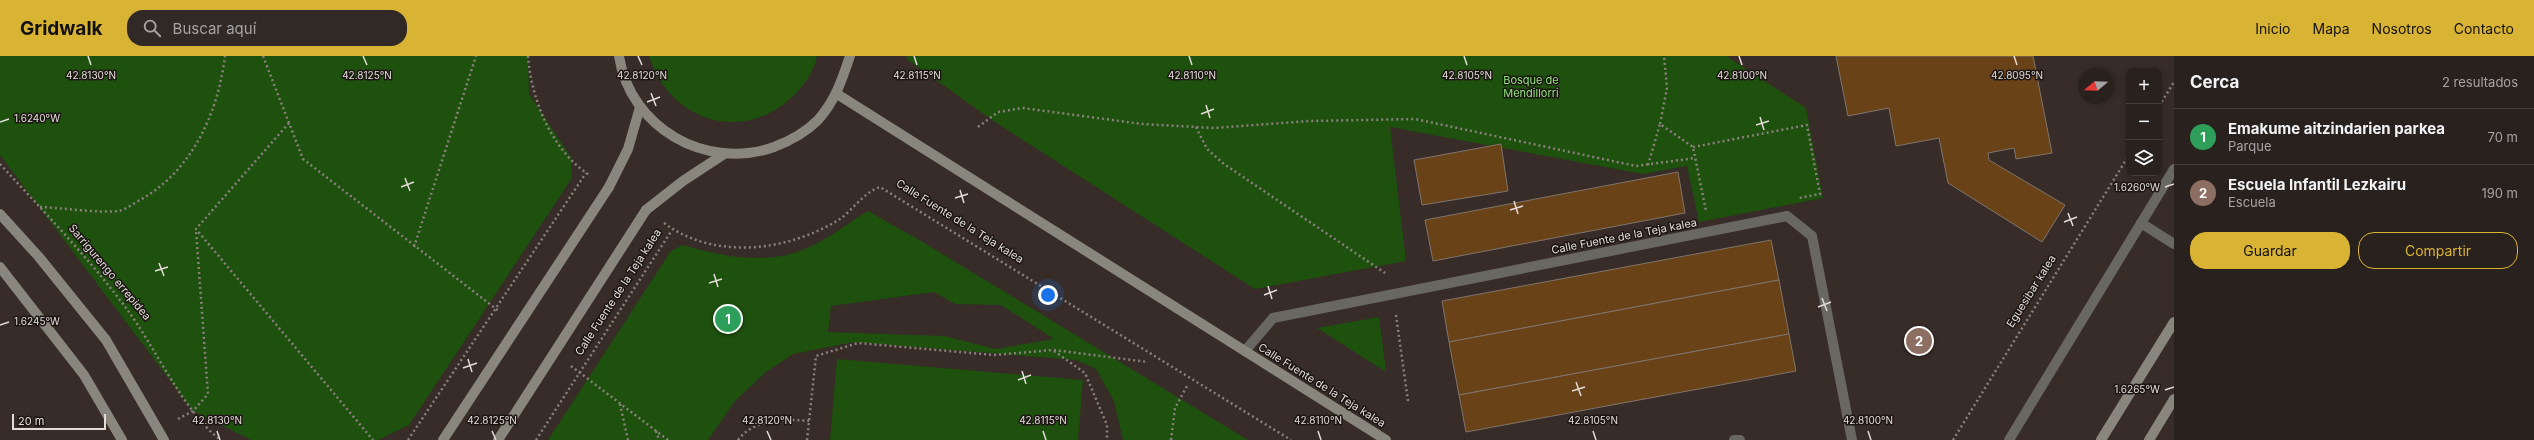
<!DOCTYPE html>
<html lang="es">
<head>
<meta charset="utf-8">
<style>
  :root { --surface:#29211d; --page:#312926; --text:#f1f3f6; --muted:#a5a3a4; --line:#453e3b; --accent:#d9b334 }
  body { margin:0; font-family:Inter,sans-serif; background:var(--page); color:var(--text) }
  .controls { position:absolute; right:12px; top:12px; display:grid; overflow:hidden; border-radius:8px; box-shadow:0 2px 6px #0003 }
  .controls button { width:36px; height:36px; display:grid; place-items:center; padding:0; border:0; border-bottom:1px solid var(--line); background:var(--surface); color:var(--text); font:20px sans-serif }
  .compass { position:absolute; left:2078px; top:12px; width:36px; height:36px; border-radius:50%; background:var(--surface); box-shadow:0 2px 6px #0003; rotate:251deg }
  .scale { position:absolute; left:12px; bottom:10px; width:94px; box-sizing:border-box; padding-left:4px; border:2px solid #e2dbd8; border-top:0; font-size:11px; line-height:14px; white-space:nowrap; color:#e2dbd8; -webkit-text-stroke:3px #1b1613; paint-order:stroke }
  .you { position:absolute; left:1048px; top:239px; width:14px; height:14px; margin:-10px; border:3px solid #fff; border-radius:50%; background:#1a73e8; box-shadow:0 0 0 6px #1a73e833 }
  .badge { display:grid; place-items:center; width:26px; height:26px; border-radius:50%; background:var(--accent); color:#fff; font-size:13px; font-weight:700 }
  .pin { position:absolute; translate:-50% -50%; border:2px solid #fff; box-shadow:0 1px 4px #0006 }
  .list { margin:0; padding:0; list-style:none }
  h2 { display:flex; justify-content:space-between; align-items:center; height:52px; margin:0; padding:0 16px; font-size:17px }
  h2 small { font-size:13px; font-weight:400; color:var(--muted) }
  .list li { display:grid; grid-template-columns:26px 1fr auto; gap:12px; align-items:center; box-sizing:border-box; height:56px; padding:0 16px; border-top:1px solid var(--line) }
  .list b { display:block; font-size:15px; white-space:nowrap }
  .list p { margin:0; font-size:13px; white-space:nowrap; color:var(--muted) }
  .list em { font-size:13px; font-style:normal; color:var(--muted) }
  .actions { display:flex; gap:8px; padding:12px 16px }
  .actions a { flex:1; padding:9px 0; border:1px solid var(--accent); border-radius:16px; text-align:center; font-size:14px; color:var(--accent) }
  .actions .main { background:var(--accent); color:#111 }
  .icon { flex:none; width:22px; height:22px; fill:none; stroke:currentColor; stroke-width:2; stroke-linecap:round; stroke-linejoin:round }
  .map { position:relative; flex:none; width:2174px; height:384px; overflow:hidden }
  header { display:flex; align-items:center; gap:24px; box-sizing:border-box; height:56px; padding:0 20px; background:var(--accent); color:#111 }
  header strong { font-size:19px }
  nav { display:flex; gap:22px; margin-inline-start:auto; font-size:14px }
  .search { width:280px; height:36px; background:var(--page); display:flex; align-items:center; gap:10px; box-sizing:border-box; padding:0 14px; border-radius:16px; color:var(--muted); font-size:15px }
  main { display:flex }
  aside { flex:1; background:var(--surface) }
  .map>svg:first-child { display:block }
</style>
</head>
<body>
<header>
<strong>Gridwalk</strong>
<div class="search"><svg class="icon" aria-label="search" viewBox="0 0 24 24"><circle cx="10" cy="10" r="6"/><path d="M15 15l6 6"/></svg>Buscar aquí</div>
<nav><a>Inicio</a><a>Mapa</a><a>Nosotros</a><a>Contacto</a></nav>
</header>
<main>
<div class="map">
<svg width="2174" height="384" viewBox="0 0 2174 384">
  <rect width="100%" height="100%" fill="#372c27"/>
  <!-- green -->
  <g fill="#1e500e" fill-rule="evenodd">
    <path d="M0 0H528L529 38 571 101 572 122 409 369 378 384H251L193 355 0 99Z"/>
    <path d="M649 0H817C814 16 803 31 792 41 741 89 669 64 649 0Z"/>
    <path d="M907 0H1726L1806 52 1823 142 1699 166 1687 110 1643 118 1390 71 1406 205 1255 233 992 64 908 4Z"/>
    <path d="M868 155 921 185 1248 384H1123L1114 345 1096 313 1076 304 854 286 793 298 766 316 735 345 708 384H548L671 195 682 189C722 200 765 210 805 193 827 184 848 167 868 155ZM934 236 955 248 1001 249 1054 283 996 293 944 280 828 276 831 250Z"/>
    <path d="M1379 261 1386 316 1317 272Z"/>
    <path d="M837 303 1083 324 1078 384H830Z"/>
  </g>
  <!-- building -->
  <g fill="#694218" stroke="#7f756c">
    <path d="M1836 0H2033L2052 97 2016 103 2014 92 1988 97 1989 104 2065 149 2042 186 1948 127 1939 82 1896 90 1889 52 1848 60Z"/>
    <path d="M1501 88 1508 135 1422 149 1414 104Z"/>
    <path d="M1678 116 1685 157 1433 205 1425 164Z"/>
    <path d="M1771 184 1779 224 1449 286 1442 245Z"/>
    <path d="M1779 224 1789 278 1459 339 1449 286Z"/>
    <path d="M1789 278 1796 315 1466 376 1459 339Z"/>
  </g>
  <g fill="none" stroke-linecap="round" stroke-linejoin="round">
    <!-- path -->
    <g stroke="#8a817d" stroke-width="2.5" stroke-dasharray="2 3" stroke-linecap="butt">
      <path d="M263 0 303 103 500 256"/>
      <path d="M528 0C531 43 552 96 591 120"/>
      <path d="M2159 50 2174 26"/>
      <path d="M289 67 196 173 373 384"/>
      <path d="M1660 68 1667 32 1664 0"/>
      <path d="M978 71 998 56 1023 52 1142 68 1214 72 1309 65 1415 63 1636 110 1695 102"/>
      <path d="M1196 71 1207 93 1224 108 1385 217"/>
      <path d="M1693 91 1807 69 1820 138 1799 142"/>
      <path d="M0 108C43 155 88 201 126 252 154 289 186 360 221 384"/>
      <path d="M1648 109 1660 68 1693 91 1706 155"/>
      <path d="M40 151C65 152 93 157 119 155 125 154 134 147 140 144 192 115 218 57 225 0"/>
      <path d="M664 167C715 205 789 195 840 163 854 153 864 136 880 131L1291 384"/>
      <path d="M414 191 476 0"/>
      <path d="M1396 259 1408 345"/>
      <path d="M1054 295 1085 317 1107 369V384"/>
      <path d="M571 310 668 384"/>
      <path d="M620 348 628 384"/>
      <path d="M178 363 193 355 208 338 196 174"/>
      <path d="M656 375 659 384"/>
      <path d="M738 384C755 362 785 363 809 365"/>
      <path d="M807 384 816 300 858 287 994 299 1053 294 1148 306"/>
      <path d="M1171 384 1175 352 1187 330"/>
      <path d="M1953 384 2129 99"/>
    </g>
    <!-- lane -->
    <g stroke="#696762" stroke-width="10">
      <path d="M2141 167 2174 188"/>
      <path d="M2009 384 2174 113"/>
    </g>
    <!-- street -->
    <g stroke="#696762" stroke-width="10">
      <path d="M1245 295 1273 262 1787 160 1812 180 1852 384"/>
      <path d="M1734 384H1740"/>
    </g>
    <!-- secondary -->
    <g stroke="#89867e" stroke-width="10">
      <path d="M619 0C630 72 706 115 774 91 790 85 806 76 818 64 835 45 842 24 850 0"/>
      <path d="M837 38 1386 384"/>
      <path d="M609 131 628 93 640 51"/>
      <path d="M646 154 683 125 724 98"/>
      <path d="M0 158 39 201 106 284 164 384"/>
      <path d="M0 211 84 319 122 384"/>
      <path d="M2101 384 2174 266"/>
      <path d="M2149 384 2174 343"/>
    </g>
    <!-- path-bridge -->
    <g stroke="#8a817d" stroke-width="2.5" stroke-dasharray="2 3" stroke-linecap="butt">
      <path d="M408 384 586 117"/>
      <path d="M536 384 672 174"/>
    </g>
    <!-- secondary-bridge -->
    <g stroke="#89867e" stroke-width="10">
      <path d="M443 384 609 131"/>
      <path d="M498 384 646 154"/>
    </g>
  </g>
  <!-- ticks -->
  <path fill="none" stroke="#e2dbd8" stroke-width="1.5" d="M88 0 91 9M363 0 367 9M638 0 642 9M914 0 917 9M1189 0 1192 9M1464 0 1467 9M1739 0 1742 9M2014 0 2017 9M651 37 656 50M647 46 660 41M1206 49 1210 62M1201 58 1214 53M1760 61 1764 74M0 66 9 63M1756 69 1769 65M405 122 410 135M401 131 414 126M2165 131 2174 128M960 134 964 147M955 142 968 138M1514 145 1518 158M1510 154 1523 150M2068 157 2073 170M2064 166 2077 161M159 207 164 220M155 215 168 211M714 218 718 231M709 227 722 223M1268 230 1272 243M1264 239 1277 234M1822 242 1827 255M1818 251 1831 246M0 269 9 266M468 303 472 316M463 312 477 307M1022 315 1026 328M1018 324 1031 319M1576 326 1581 340M2165 334 2174 331M1572 335 1585 331M217 375 220 384M492 375 496 384M767 375 771 384M1043 375 1046 384M1318 375 1321 384M1593 375 1596 384M1868 375 1871 384"/>
  <g text-anchor="middle" dominant-baseline="central" stroke-width="3" stroke-linejoin="round" paint-order="stroke">
    <!-- park labels -->
    <g font-size="11" fill="#8fe27b" stroke="#1b1613">
      <text x="1531" y="24">Bosque de<tspan x="1531" dy="13">Mendillorri</tspan></text>
    </g>
    <!-- street labels -->
    <g font-size="11" fill="#e2dbd8" stroke="#1b1613">
      <text transform="translate(960 165) rotate(32)">Calle Fuente de la Teja kalea</text>
      <text transform="translate(1624 180) rotate(-11)">Calle Fuente de la Teja kalea</text>
      <text transform="translate(110 216) rotate(50)">Sarrigurengo errepidea</text>
      <text transform="translate(2031 235) rotate(-58)">Eguesibar kalea</text>
      <text transform="translate(618 236) rotate(-57)">Calle Fuente de la Teja kalea</text>
      <text transform="translate(1322 329) rotate(32)">Calle Fuente de la Teja kalea</text>
    </g>
  </g>
  <g font-size="10" text-anchor="middle" fill="#e2dbd8" stroke="#1b1613" stroke-width="3" stroke-linejoin="round" paint-order="stroke">
    <text x="91" y="23">42.8130°N</text>
    <text x="367" y="23">42.8125°N</text>
    <text x="642" y="23">42.8120°N</text>
    <text x="917" y="23">42.8115°N</text>
    <text x="1192" y="23">42.8110°N</text>
    <text x="1467" y="23">42.8105°N</text>
    <text x="1742" y="23">42.8100°N</text>
    <text x="2017" y="23">42.8095°N</text>
    <text x="37" y="66">1.6240°W</text>
    <text x="2137" y="135">1.6260°W</text>
    <text x="37" y="269">1.6245°W</text>
    <text x="2137" y="337">1.6265°W</text>
    <text x="217" y="368">42.8130°N</text>
    <text x="492" y="368">42.8125°N</text>
    <text x="767" y="368">42.8120°N</text>
    <text x="1043" y="368">42.8115°N</text>
    <text x="1318" y="368">42.8110°N</text>
    <text x="1593" y="368">42.8105°N</text>
    <text x="1868" y="368">42.8100°N</text>
  </g>
</svg>
<div class="controls">
<button>+</button>
<button>−</button>
<button><svg class="icon" aria-label="layers" viewBox="0 0 24 24"><path d="M12 4l9 5-9 5-9-5zM3 14l9 5 9-5"/></svg></button>
</div>
<svg class="compass" viewBox="-18 -18 36 36"><path d="M0-13l5 13h-10z" fill="#e53935"/><path d="M0 13l5-13h-10z" fill="#a5a3a4"/></svg>
<div class="scale">20 m</div>
<div class="you"></div>
<div class="pin badge" style="left:728px;top:263px;background:#2e9e5b">1</div>
<div class="pin badge" style="left:1919px;top:285px;background:#8d6e63">2</div>
</div>
<aside>
<h2>Cerca<small>2 resultados</small></h2>
<ul class="list">
<li><span class="badge" style="background:#2e9e5b">1</span><div><b>Emakume aitzindarien parkea</b><p>Parque</p></div><em>70 m</em></li>
<li><span class="badge" style="background:#8d6e63">2</span><div><b>Escuela Infantil Lezkairu</b><p>Escuela</p></div><em>190 m</em></li>
</ul>
<div class="actions"><a class="main">Guardar</a><a>Compartir</a></div>
</aside>
</main>
</body>
</html>
